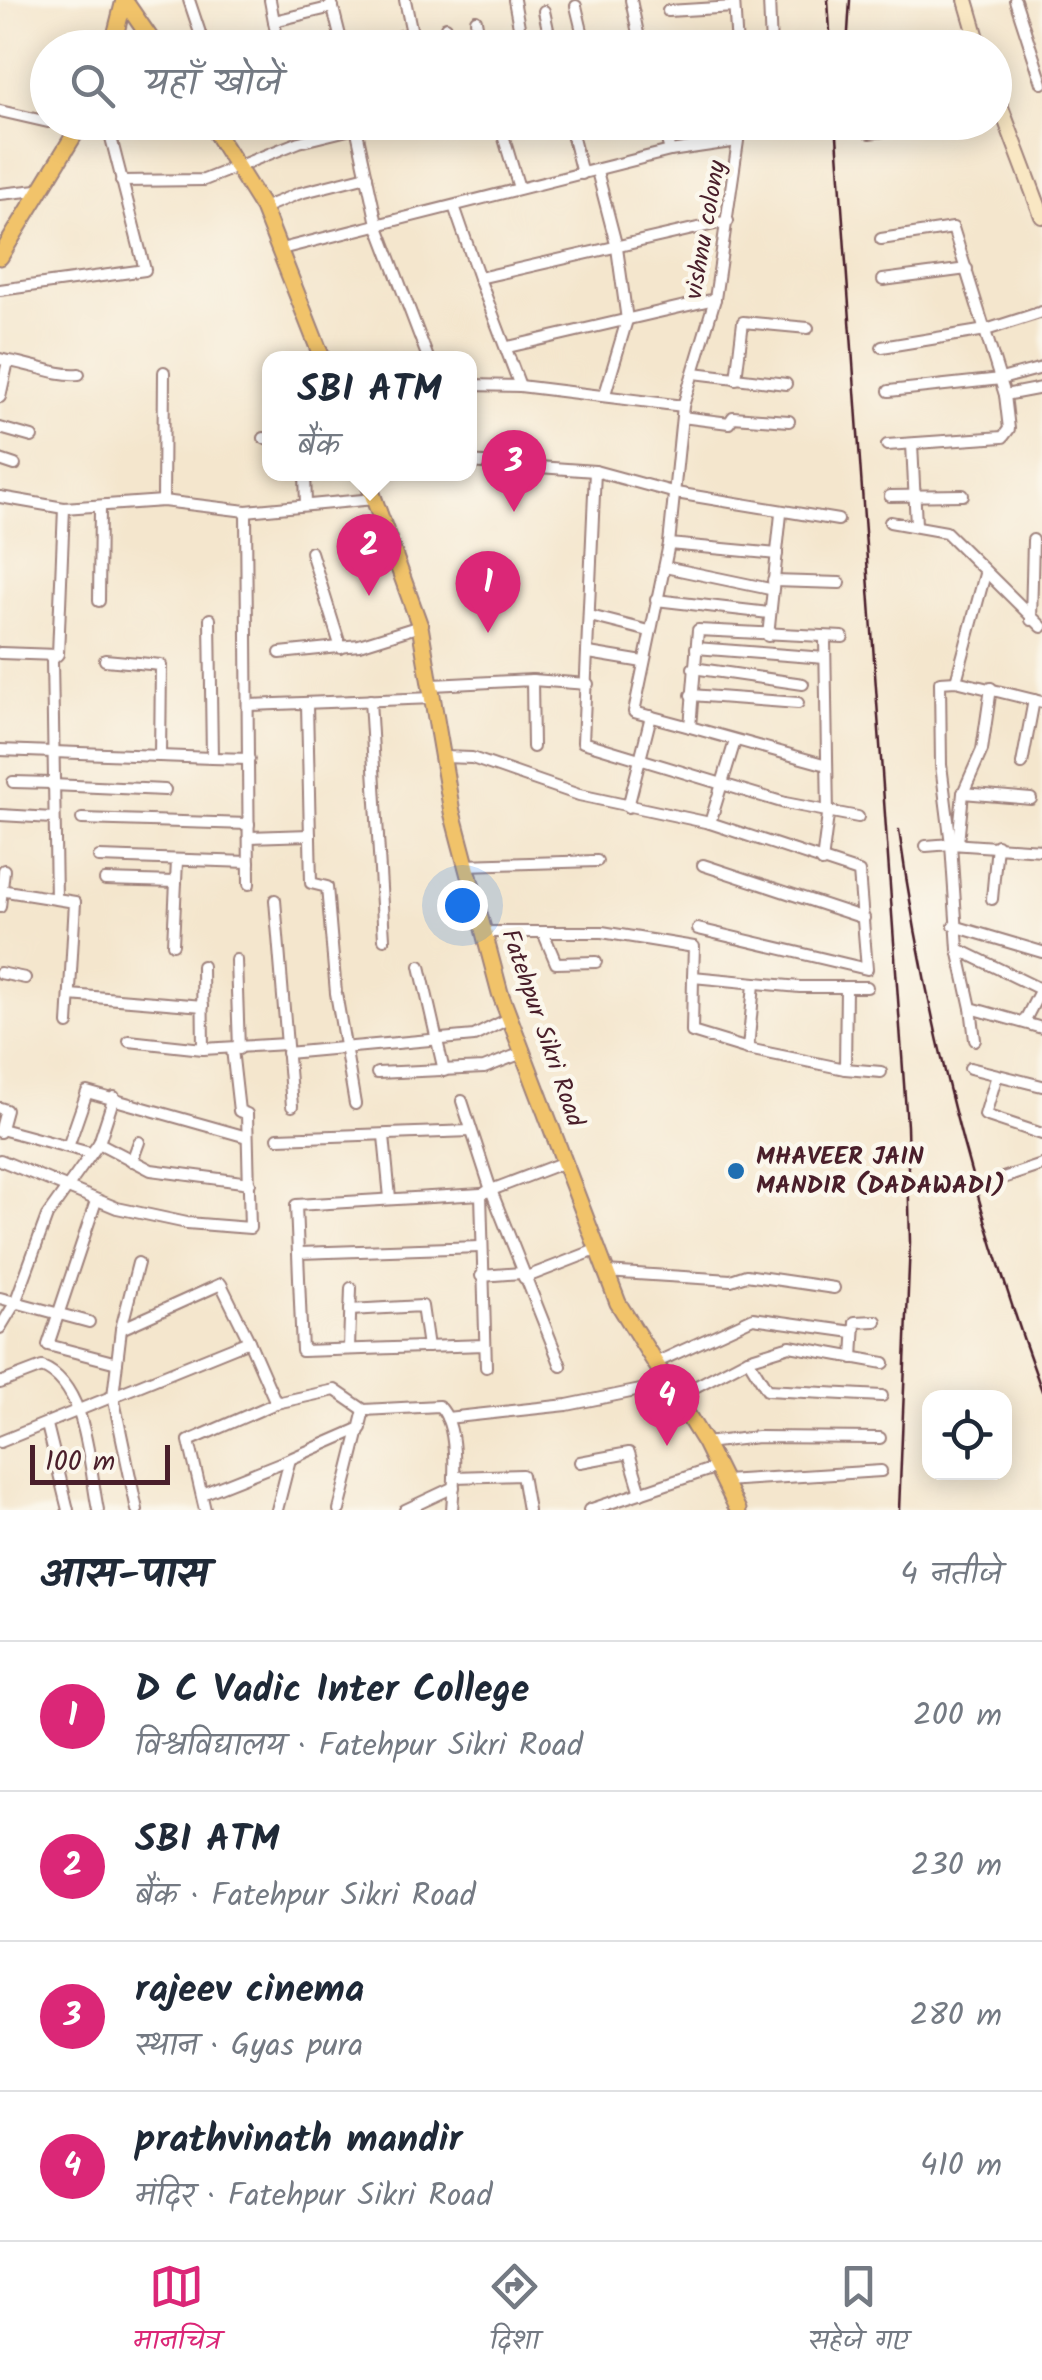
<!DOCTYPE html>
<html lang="hi">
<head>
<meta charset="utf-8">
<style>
  :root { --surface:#fff; --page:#f6f6f7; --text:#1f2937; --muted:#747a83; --line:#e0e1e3; --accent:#db2777 }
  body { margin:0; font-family:Kalam,"Playpen Sans Deva",sans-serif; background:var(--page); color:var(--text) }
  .controls { position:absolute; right:30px; bottom:30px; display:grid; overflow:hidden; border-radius:20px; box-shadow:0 5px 25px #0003 }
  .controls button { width:90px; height:90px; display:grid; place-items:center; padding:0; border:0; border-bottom:2px solid var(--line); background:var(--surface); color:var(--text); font:50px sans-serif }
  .scale { position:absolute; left:30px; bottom:25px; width:140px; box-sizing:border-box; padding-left:10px; border:5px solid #4a1f2b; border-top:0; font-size:28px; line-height:35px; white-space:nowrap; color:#4a1f2b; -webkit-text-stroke:8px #fbf7ec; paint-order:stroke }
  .you { position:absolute; left:462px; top:905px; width:35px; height:35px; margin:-25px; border:8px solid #fff; border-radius:50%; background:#1a73e8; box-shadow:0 0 0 15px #1a73e833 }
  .badge { display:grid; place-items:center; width:65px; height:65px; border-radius:50%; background:var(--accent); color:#fff; font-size:32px; font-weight:700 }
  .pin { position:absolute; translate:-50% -82px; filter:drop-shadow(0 2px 5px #0008) }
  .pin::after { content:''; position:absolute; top:52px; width:35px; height:30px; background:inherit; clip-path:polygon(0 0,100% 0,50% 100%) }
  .popup { position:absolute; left:262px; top:351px; width:215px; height:130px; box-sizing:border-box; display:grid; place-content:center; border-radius:20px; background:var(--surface); filter:drop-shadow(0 2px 8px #0005); font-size:32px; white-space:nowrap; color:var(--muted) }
  .popup b { font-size:38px; color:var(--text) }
  .popup::after { content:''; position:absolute; left:50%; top:100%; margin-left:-20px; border:20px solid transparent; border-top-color:var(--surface) }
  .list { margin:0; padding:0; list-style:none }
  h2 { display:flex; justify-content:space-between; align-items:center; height:130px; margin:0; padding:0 40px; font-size:42px }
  h2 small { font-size:32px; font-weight:400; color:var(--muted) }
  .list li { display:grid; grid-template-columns:65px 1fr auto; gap:30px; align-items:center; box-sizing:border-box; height:150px; padding:0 40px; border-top:2px solid var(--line) }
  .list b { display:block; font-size:38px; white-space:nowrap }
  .list p { margin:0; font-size:32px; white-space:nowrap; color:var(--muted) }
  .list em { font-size:32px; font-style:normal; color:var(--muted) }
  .icon { flex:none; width:55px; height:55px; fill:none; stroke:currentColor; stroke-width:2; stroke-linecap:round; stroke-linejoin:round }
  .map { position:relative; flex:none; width:1042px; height:1510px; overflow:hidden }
  .search { position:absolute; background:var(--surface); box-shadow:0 5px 25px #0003; left:30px; right:30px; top:30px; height:110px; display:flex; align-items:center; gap:25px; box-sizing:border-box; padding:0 35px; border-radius:55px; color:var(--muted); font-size:38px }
  .sheet { height:730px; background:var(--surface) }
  nav { display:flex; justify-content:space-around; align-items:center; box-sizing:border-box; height:140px; border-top:2px solid var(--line); background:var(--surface); font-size:28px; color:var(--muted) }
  nav a { display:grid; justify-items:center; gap:5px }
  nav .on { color:var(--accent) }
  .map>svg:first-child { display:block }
</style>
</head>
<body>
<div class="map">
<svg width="1042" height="1510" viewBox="0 0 1042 1510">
  <rect width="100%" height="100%" fill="#fbf7ec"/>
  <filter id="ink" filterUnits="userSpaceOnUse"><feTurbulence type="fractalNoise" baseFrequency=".01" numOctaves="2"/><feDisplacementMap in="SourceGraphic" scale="20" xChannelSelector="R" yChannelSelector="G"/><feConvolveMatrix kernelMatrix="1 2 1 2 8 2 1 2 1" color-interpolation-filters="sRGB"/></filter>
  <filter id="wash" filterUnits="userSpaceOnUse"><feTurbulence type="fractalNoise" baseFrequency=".0048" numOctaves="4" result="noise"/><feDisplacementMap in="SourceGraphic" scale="40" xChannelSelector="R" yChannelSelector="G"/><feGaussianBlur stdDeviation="2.25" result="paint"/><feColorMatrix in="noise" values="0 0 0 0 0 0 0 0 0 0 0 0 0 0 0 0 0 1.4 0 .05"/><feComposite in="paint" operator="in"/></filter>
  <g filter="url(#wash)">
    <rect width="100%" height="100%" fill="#f4e6cd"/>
  </g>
  <g filter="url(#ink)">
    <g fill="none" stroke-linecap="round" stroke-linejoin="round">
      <defs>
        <g id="street">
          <path d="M189 0 205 48"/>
          <path d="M270 0 279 48"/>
          <path d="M331 0 343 48"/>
          <path d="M514 0 523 48"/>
          <path d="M631 0 641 48"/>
          <path d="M734 0 737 48"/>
          <path d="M769 0 771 48"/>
          <path d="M1015 0 1042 83"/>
          <path d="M576 6 586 48"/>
          <path d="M544 11 552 48"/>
          <path d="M668 11 734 7"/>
          <path d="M476 20 481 48"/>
          <path d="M274 21 333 7"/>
          <path d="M446 27 451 48"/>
          <path d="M353 48 412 33 405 0"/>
          <path d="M0 111 48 122"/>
          <path d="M355 122 377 224 428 358"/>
          <path d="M499 122 519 188"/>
          <path d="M569 122 582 174"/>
          <path d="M662 122 670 151"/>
          <path d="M715 122 717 141"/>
          <path d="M869 133 953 122"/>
          <path d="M597 171 617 248 627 320 605 394"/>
          <path d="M121 181 204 180 299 142 380 122"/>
          <path d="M0 194 37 190"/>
          <path d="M454 206 479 278 728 221"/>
          <path d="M263 208 300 193 367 176"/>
          <path d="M881 239 953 228 1005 395 1009 429 1003 437 887 445"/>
          <path d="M281 249 670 151 738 141 715 299 683 406 669 544 634 712 690 727"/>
          <path d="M479 278 520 386"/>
          <path d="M883 280 967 269"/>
          <path d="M0 290 145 270 107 122"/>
          <path d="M508 347 715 299"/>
          <path d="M882 347 986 330 1042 312"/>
          <path d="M0 359 8 361 0 397"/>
          <path d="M8 361C32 364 56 376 79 374"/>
          <path d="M694 373 786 384"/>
          <path d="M736 379 743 322 808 328"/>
          <path d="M469 385 520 386 683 406"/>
          <path d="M889 391 1001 379 1042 368"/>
          <path d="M1005 395 1042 388"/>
          <path d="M682 417 729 423 733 417 789 421"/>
          <path d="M0 428 32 437"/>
          <path d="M264 438 269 440"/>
          <path d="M912 444 916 525"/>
          <path d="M0 460 15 465"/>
          <path d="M469 462 595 471 676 493 838 520"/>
          <path d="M595 471 583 742 785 803 858 817"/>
          <path d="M305 474 306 504"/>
          <path d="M890 496 963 495"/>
          <path d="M0 497 64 508 163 501 246 511 374 499"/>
          <path d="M163 501 164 372"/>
          <path d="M246 511 249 884"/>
          <path d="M890 522 946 532 1042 627"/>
          <path d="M669 544 777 554"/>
          <path d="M311 552 341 648"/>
          <path d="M665 567 770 589"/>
          <path d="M773 581 840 583"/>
          <path d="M656 600 769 613"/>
          <path d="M99 601 100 506"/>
          <path d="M590 616 649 631"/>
          <path d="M1031 620 1033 540"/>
          <path d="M768 636 781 514"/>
          <path d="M696 648 825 658"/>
          <path d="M0 653 57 655"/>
          <path d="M280 653 359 645 420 626"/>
          <path d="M589 653 643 662"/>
          <path d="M105 660 161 665 160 756"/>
          <path d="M693 668 803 684"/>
          <path d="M532 680 588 684"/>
          <path d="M956 681 985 574"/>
          <path d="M433 685 532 680 533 747"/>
          <path d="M691 695 798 703"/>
          <path d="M370 700 384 939"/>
          <path d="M307 704 311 883 327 887 336 993 355 1104"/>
          <path d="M250 705 434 698"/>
          <path d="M0 750 212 758 210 619"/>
          <path d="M444 757 472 758 579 795 710 823 859 872 867 969 698 929"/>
          <path d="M212 758 249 759"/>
          <path d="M1022 764 1034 700"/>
          <path d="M827 765 690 727 698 630 843 637"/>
          <path d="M13 782 52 783"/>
          <path d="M52 785 165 790"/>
          <path d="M963 793 1031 799"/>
          <path d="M628 807 651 716"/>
          <path d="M0 815 53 818"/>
          <path d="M82 819 249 824"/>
          <path d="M710 823 735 741"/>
          <path d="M249 837 310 835"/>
          <path d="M958 843 963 793 982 750 991 688"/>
          <path d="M926 846 951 844 941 765 940 682 956 681 1042 702"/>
          <path d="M99 857 249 862"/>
          <path d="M822 862 828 815 825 639"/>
          <path d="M464 865 597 861"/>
          <path d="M703 865 864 918"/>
          <path d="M105 880 176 882"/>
          <path d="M0 890 75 902 68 1024"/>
          <path d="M56 899 52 660 58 654 64 508"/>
          <path d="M992 899 997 845"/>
          <path d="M275 900 292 1106"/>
          <path d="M0 907 4 870"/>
          <path d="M954 926 1042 952"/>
          <path d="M483 932H602L694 947 693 977 800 987H867"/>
          <path d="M543 932 556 963 596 962"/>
          <path d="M173 944 177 861"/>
          <path d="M958 949 951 844 1042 850"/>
          <path d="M236 960 239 1049"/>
          <path d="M202 966 203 1049"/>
          <path d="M420 966 444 1071"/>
          <path d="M0 973 25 978"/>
          <path d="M693 977 692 1032 748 1049 754 984"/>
          <path d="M1042 990 958 949 971 1008 1042 1028"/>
          <path d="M70 995 203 1006"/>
          <path d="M971 1008 975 1040"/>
          <path d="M1024 1022 1042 987"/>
          <path d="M129 1041 203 1049 286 1044"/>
          <path d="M748 1049 845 1069 846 987"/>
          <path d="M287 1053 474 1036 510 1018"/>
          <path d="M970 1068 1042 1086"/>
          <path d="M845 1069 881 1072"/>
          <path d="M377 1073 484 1068 522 1053"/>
          <path d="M997 1075 985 1115 1042 1134"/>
          <path d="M462 1101 491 1190 561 1366"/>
          <path d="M0 1108 6 1110 0 1132"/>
          <path d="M1 1129 90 1153"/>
          <path d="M384 1136 390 1198"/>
          <path d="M278 1138 471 1131"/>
          <path d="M99 1143 151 1170 250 1183"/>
          <path d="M69 1144 87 1092 247 1137"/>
          <path d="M0 1160 117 1208 187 1223 250 1228 247 1114 239 1111 232 1049"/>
          <path d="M132 1161 139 1142"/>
          <path d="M1000 1179 1042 1165"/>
          <path d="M486 1192 562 1163"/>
          <path d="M96 1201 48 1345 117 1363"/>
          <path d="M299 1253 480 1247"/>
          <path d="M605 1272 731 1280 746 1275 834 1288"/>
          <path d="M481 1276 522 1273"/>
          <path d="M524 1278 596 1250"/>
          <path d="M0 1298 89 1322"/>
          <path d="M350 1310 422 1306 428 1347"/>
          <path d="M0 1328 15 1303 47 1216 99 1143 114 1097"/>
          <path d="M121 1329 221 1284 249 1341"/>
          <path d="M485 1345 302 1351 296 1205 481 1194 486 1367"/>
          <path d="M349 1348 351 1288"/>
          <path d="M853 1358 855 1322 876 1321"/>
          <path d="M653 1364 753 1318 853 1332"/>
          <path d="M0 1383 42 1367C88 1385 89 1468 98 1510"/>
          <path d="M882 1396 767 1390 748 1359 790 1346 884 1363"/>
          <path d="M674 1398 748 1359"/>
          <path d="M276 1403 335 1390 364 1410 439 1406C460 1426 454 1482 452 1510"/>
          <path d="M447 1418 567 1405 665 1385"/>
          <path d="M47 1425 68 1510"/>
          <path d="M0 1442 249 1341 276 1403 189 1441 205 1510"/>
          <path d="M705 1443 758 1437 880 1438"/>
          <path d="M290 1459 361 1428"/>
          <path d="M580 1462 629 1453 641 1493"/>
          <path d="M454 1477 522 1475 528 1510"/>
          <path d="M724 1481 881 1471"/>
          <path d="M202 1494 290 1459 277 1510"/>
          <path d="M137 1510 113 1396 121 1329 138 1263"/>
          <path d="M339 1510 364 1410"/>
          <path d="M405 1510 454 1487"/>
          <path d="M589 1510 717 1467"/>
        </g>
        <g id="secondary">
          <path d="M966 0 980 48"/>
          <path d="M994 89 1042 216"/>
        </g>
        <g id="primary">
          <path d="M124 0 157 48"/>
          <path d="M112 48 124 0"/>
          <path d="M209 122 263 208 322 358"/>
          <path d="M0 257 82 122"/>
          <path d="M365 474 420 626 452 812 500 993 618 1303 705 1443 738 1510"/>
        </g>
      </defs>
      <!-- street casing -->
      <use href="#street" stroke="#9f827c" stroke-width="14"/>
      <!-- secondary casing -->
      <use href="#secondary" stroke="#9f827c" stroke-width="18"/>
      <!-- primary casing -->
      <use href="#primary" stroke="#9f827c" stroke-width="19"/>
      <!-- street -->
      <use href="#street" stroke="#fff" stroke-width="10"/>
      <!-- secondary -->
      <use href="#secondary" stroke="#f9e7c3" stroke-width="14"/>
      <!-- primary -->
      <use href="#primary" stroke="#f1c36a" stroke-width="15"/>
      <!-- rail -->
      <g stroke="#4a1f2b" stroke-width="2.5">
        <path d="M828 0 831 48"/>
        <path d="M847 48 850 0"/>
        <path d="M836 122 907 1126 910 1242 899 1510"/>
        <path d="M899 830C926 1023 975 1208 1042 1391"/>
      </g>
    </g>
  </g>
  <!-- markers -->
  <circle fill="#1f6fb2" stroke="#fbf7ec" stroke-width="4" cx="736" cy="1171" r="10"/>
  <g text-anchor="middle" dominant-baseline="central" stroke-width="9" stroke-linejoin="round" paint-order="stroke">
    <!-- street labels -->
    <g font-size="25" fill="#4a1f2b" stroke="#fbf7ec">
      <text transform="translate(706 230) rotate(-80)">vishnu colony</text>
      <text transform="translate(542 1028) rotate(71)">Fatehpur Sikri Road</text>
    </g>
    <!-- poi labels -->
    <g font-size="25" font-weight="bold" fill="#4a1f2b" stroke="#fbf7ec" text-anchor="start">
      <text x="756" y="1157">MHAVEER JAIN<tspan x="756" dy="29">MANDIR (DADAWADI)</tspan></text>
    </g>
  </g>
</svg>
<div class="controls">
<button><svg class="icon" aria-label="locate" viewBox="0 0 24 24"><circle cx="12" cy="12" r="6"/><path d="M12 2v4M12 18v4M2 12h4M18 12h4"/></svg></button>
</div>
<div class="scale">100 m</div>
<div class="you"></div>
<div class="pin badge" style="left:488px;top:633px">1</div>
<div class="pin badge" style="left:369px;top:596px">2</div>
<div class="popup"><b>SBI ATM</b>बैंक</div>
<div class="pin badge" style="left:514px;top:512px">3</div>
<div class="pin badge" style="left:667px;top:1446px">4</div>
<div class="search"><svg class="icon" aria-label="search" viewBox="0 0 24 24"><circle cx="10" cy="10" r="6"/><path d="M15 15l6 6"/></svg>यहाँ खोजें</div>
</div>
<section class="sheet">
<h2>आस-पास<small>4 नतीजे</small></h2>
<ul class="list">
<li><span class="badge">1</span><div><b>D C Vadic Inter College</b><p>विश्वविद्यालय · Fatehpur Sikri Road</p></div><em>200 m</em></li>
<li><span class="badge">2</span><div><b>SBI ATM</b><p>बैंक · Fatehpur Sikri Road</p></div><em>230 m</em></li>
<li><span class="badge">3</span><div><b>rajeev cinema</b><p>स्थान · Gyas pura</p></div><em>280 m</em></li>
<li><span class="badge">4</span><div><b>prathvinath mandir</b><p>मंदिर · Fatehpur Sikri Road</p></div><em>410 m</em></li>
</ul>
</section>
<nav>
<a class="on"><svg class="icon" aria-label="map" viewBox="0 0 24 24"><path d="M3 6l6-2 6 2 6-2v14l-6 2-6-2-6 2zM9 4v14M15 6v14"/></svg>मानचित्र</a>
<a><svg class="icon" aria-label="directions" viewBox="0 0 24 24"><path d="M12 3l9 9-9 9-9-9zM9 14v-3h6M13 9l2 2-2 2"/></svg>दिशा</a>
<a><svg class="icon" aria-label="saved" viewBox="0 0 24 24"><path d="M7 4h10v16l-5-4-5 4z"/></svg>सहेजे गए</a>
</nav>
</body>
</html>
